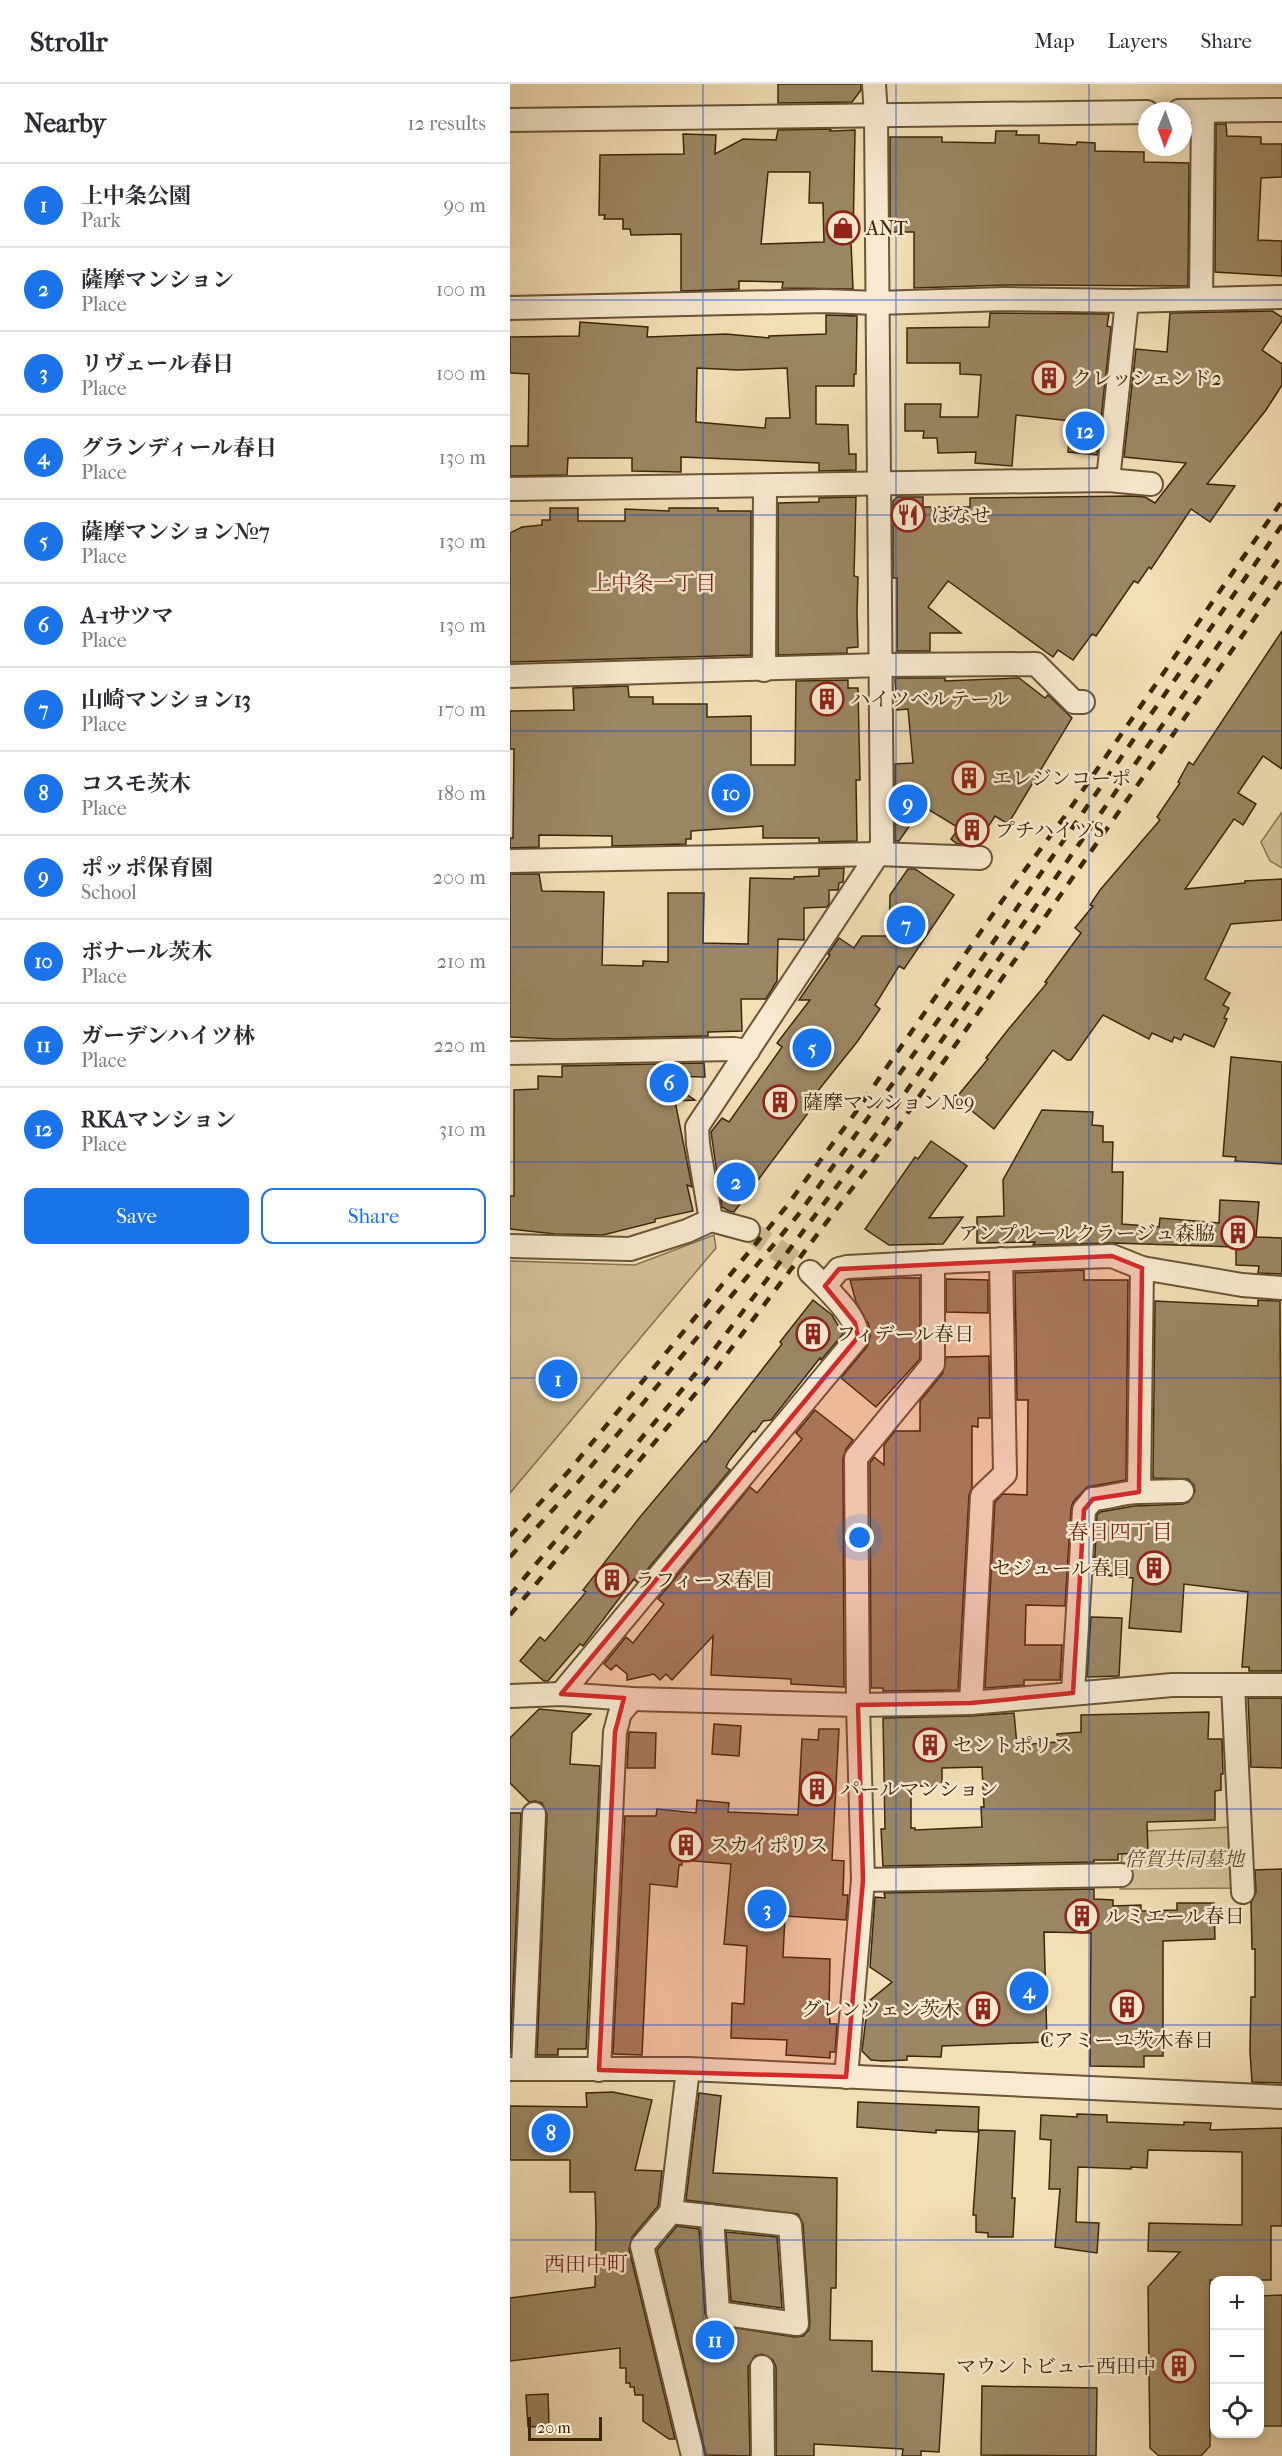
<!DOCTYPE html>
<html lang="en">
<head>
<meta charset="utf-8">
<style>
  :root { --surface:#fff; --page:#f7f7f7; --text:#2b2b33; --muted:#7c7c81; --line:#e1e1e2; --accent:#1a73e8 }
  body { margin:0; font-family:"IM FELL French Canon","Noto Serif JP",serif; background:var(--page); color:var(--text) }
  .controls { position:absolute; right:18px; bottom:18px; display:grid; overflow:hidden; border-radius:12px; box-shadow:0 3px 9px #0003 }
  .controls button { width:54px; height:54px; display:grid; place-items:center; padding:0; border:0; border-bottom:2px solid var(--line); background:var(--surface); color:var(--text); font:30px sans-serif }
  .compass { position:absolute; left:628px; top:18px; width:54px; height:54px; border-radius:50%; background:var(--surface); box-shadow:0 3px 9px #0003; rotate:181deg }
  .scale { position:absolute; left:18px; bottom:15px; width:74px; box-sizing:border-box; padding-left:6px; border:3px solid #3c2709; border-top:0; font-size:16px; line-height:21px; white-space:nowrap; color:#3c2709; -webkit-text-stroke:4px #f7ead0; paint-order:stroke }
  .you { position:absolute; left:350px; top:1454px; width:21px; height:21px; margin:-15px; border:4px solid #fff; border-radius:50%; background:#1a73e8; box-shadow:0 0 0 9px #1a73e833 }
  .badge { display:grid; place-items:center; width:39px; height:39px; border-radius:50%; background:var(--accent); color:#fff; font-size:20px; font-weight:700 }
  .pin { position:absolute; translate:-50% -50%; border:3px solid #fff; box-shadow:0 2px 6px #0006 }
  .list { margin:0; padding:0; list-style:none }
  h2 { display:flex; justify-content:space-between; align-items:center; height:78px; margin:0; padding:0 24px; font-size:26px }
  h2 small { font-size:20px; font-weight:400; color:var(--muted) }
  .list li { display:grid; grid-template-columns:39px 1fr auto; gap:18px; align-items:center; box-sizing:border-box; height:84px; padding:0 24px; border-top:2px solid var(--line) }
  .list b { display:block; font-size:22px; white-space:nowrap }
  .list p { margin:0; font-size:20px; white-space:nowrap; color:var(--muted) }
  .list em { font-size:20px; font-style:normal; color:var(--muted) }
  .actions { display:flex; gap:12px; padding:18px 24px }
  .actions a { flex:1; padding:14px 0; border:2px solid var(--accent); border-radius:12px; text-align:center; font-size:21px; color:var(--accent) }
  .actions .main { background:var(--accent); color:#fff }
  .icon { flex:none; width:33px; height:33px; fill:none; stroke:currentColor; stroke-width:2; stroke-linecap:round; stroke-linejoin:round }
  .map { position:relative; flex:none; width:772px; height:2372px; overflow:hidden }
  header { display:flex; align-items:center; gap:36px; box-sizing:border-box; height:84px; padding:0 30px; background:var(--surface); border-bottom:2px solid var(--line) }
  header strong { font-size:28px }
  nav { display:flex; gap:33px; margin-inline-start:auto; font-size:21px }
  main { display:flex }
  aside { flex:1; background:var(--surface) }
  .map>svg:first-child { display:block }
</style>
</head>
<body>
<header>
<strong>Strollr</strong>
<nav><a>Map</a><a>Layers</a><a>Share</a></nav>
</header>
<main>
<aside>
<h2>Nearby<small>12 results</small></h2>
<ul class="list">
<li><span class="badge">1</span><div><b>上中条公園</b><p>Park</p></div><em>90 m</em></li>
<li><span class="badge">2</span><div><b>薩摩マンション</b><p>Place</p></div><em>100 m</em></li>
<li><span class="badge">3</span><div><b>リヴェール春日</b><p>Place</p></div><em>100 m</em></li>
<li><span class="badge">4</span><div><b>グランディール春日</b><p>Place</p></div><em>130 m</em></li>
<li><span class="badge">5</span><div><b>薩摩マンション№7</b><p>Place</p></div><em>130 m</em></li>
<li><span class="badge">6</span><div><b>A-1サツマ</b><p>Place</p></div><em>130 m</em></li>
<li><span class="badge">7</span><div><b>山崎マンション13</b><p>Place</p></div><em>170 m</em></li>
<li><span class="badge">8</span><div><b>コスモ茨木</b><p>Place</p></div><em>180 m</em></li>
<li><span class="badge">9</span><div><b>ポッポ保育園</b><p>School</p></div><em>200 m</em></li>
<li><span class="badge">10</span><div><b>ボナール茨木</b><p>Place</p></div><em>210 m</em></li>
<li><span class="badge">11</span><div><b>ガーデンハイツ林</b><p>Place</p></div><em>220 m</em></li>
<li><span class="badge">12</span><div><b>RKAマンション</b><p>Place</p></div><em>310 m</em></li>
</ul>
<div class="actions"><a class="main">Save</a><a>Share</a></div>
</aside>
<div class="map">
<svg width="772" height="2372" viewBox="0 0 772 2372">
  <rect width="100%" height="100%" fill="#f3dfb6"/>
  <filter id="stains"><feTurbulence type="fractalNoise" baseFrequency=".00333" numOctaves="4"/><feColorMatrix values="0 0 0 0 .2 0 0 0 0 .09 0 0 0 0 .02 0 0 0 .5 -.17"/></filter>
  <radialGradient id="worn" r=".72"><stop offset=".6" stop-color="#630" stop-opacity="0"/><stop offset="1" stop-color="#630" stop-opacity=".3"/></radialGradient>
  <!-- green -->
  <g fill="#d4c099" stroke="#887451" stroke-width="1.5">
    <path d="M772 728V784L760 777 751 758Z"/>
    <path d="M204 1151 206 1164 0 1409V1177L125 1181Z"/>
    <path d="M723 1743 726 1804 610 1805 613 1748Z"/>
  </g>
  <!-- building -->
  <g fill="#9b8763" stroke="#3c2709" stroke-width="1.5" fill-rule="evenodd">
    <path d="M268 0H351V6L342 18 268 19Z"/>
    <path d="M706 40H716L717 52 751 53V60H772V93L751 94 748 156 772 157V192L705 188Z"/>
    <path d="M321 45 320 47 345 46 343 158H341L343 205 272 204 273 198 229 197V205L171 207V150L121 151 120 145H113V135H94L95 131H89L90 71 174 70 173 50 206 51 205 70 233 55 266 56 268 46ZM258 88H300L299 119H313L314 158 251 160Z"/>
    <path d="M486 47H507L506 51H529V59L566 61 567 58 585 59V67L634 68V78L679 79 678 202 495 201 404 204V148H380V53H432V58L485 59Z"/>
    <path d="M762 227 772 233V237L752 266 772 280V301L756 326 697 400 725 402 700 438 681 425 641 485 639 483 628 499 624 497 586 552 582 550 563 576 548 566 543 573 438 497 418 523 451 549H420V567H387V494H383V417L387 413H413V423H460V414L622 412 635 413 645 419 676 379 614 373 626 265 657 268 660 229Z"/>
    <path d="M480 229 599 230 597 242 601 243 587 371 558 368 561 337 506 331 502 382 465 379 466 368 428 369 427 354H413L414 347H395V320H431L430 333H468L471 291 450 290V279H397V244L479 243Z"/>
    <path d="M316 231 347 232 346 290H344V302H306V340L338 341 339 370H346V386L309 387V379L171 373V388L122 387V374H58L57 391 0 392V362H18L19 290 0 289V253L69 252 70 238 138 243 137 253 216 250 259 254V252L316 250ZM187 284 228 286 277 284 280 334H256L255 344 186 338Z"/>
    <path d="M346 413 344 492 348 493 347 528 348 563 337 564V569L268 571V419L309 418V414Z"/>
    <path d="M40 424H68V437H115V425L159 427V424H208V427H241V571L0 578V449L12 443 32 441V436H40Z"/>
    <path d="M772 547V685L753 672 728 709 746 720 733 741 724 735 675 805 735 799V797L772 795V836L721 840 695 895 720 909 713 921 719 924 714 934 717 935 704 963 674 950 671 956 664 953 662 958 642 949 639 955 593 931 561 976H557L543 966 484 1045 446 1014 478 975 476 974 497 947 537 899 535 898 571 849 565 844 583 822 580 821 590 806 650 736 647 733 670 699 668 698 679 678 683 681Z"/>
    <path d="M387 594H435V597L509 594 535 614 538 611 562 634 498 740 485 732 467 760H447L441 755 449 744 413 722 389 757H385V680L403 679 398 625 387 626 385 595Z"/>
    <path d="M338 596V604H348L350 696H346L347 757 309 758V754H253V742L181 747V755H176V760L102 762V752L29 751V763L0 764V754H3L4 665H0V627L64 626 63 604 118 602 119 613H143V620H197V633L241 632V681H285L286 597Z"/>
    <path d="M334 784 333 798 329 799 328 806H319V820L317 823 294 824V856L268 855 267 897 256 915H231L232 947 198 948V952H194L48 955 0 953V790H29L32 807 94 808 92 881 133 882V877L158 878V809H194L193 859 238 860 240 794 284 795V793L309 792V785Z"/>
    <path d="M398 785H405L444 811 394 885 389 882 365 921 370 925 347 958 303 1013 307 1017 224 1128 219 1127 212 1123 201 1048 212 1034 219 1038 272 963 267 959 300 916H289L320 871 318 870 329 854 344 864 352 852H379L380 811Z"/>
    <path d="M721 973 772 978V1080L725 1077 726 1073 713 1072Z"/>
    <path d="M194 979 195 993 149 992 185 1016 165 1017 182 1103 177 1101 183 1127 145 1135V1138L93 1151 45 1150 0 1145V1112H4V1006L28 1005V992L52 993V982Z"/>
    <path d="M532 1026 583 1028 582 1041 593 1042V1058H603L602 1088H613L612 1140 649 1143 650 1134 709 1139 710 1116 749 1118 746 1153 772 1154V1190L748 1189 749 1182 726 1181V1163L602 1159 523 1161 525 1158 467 1159V1133L494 1132 493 1096Z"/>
    <path d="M421 1057 457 1082 419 1134 453 1133 433 1160 379 1161 355 1145 405 1073 408 1075Z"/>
    <path d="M574 1186V1196H618L616 1396 577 1403 563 1418 561 1425 555 1522 516 1521 515 1561H552L550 1596H514V1601L475 1604 485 1418 493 1410 517 1411 518 1316H507L505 1189Z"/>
    <path d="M390 1194H410V1275L366 1323 331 1294 357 1263 360 1253 359 1241 346 1218 340 1196Z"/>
    <path d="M436 1195 478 1196V1229L436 1228Z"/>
    <path d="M303 1216 322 1231 333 1250 311 1276 310 1274 261 1336 253 1337 245 1348 243 1347 219 1377 216 1383 220 1386 127 1498 124 1495 73 1562 70 1560 38 1597H34L10 1577 30 1553 35 1557 76 1508 73 1506 130 1433 194 1357 196 1358 272 1260 270 1258Z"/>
    <path d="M748 1216 770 1217 772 1587H739V1583H732L738 1508 674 1500 671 1548 619 1544 623 1494 584 1490 587 1431 590 1428 624 1422 673 1420 679 1418 685 1407 684 1401 678 1395 643 1394 645 1217 748 1222Z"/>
    <path d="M479 1272 480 1334H468V1343L462 1342V1403L459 1411 448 1606 373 1607V1604H361L360 1379 364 1373 374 1381V1361L385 1347H410V1317L433 1289 436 1273Z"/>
    <path d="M305 1326 343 1356 336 1365 333 1374 334 1603 281 1600V1595L201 1591 203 1552 162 1596 156 1590 150 1596 144 1590 117 1596V1590L106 1581 101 1586 94 1580 116 1553 123 1559 154 1520 148 1515 240 1403 247 1409 292 1355 286 1349Z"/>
    <path d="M581 1533 612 1534 609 1592 577 1593Z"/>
    <path d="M738 1614H772V1684L741 1683Z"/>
    <path d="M29 1625 81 1630 62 1649 60 1680 90 1682 76 1965H48V1971H27L37 1730 32 1719 25 1717 19 1718 0 1699V1654Z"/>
    <path d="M699 1628 698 1655H712L713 1690H711V1706L705 1707V1736L637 1738 638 1769 608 1770V1776H584V1778L373 1782 371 1745H375L373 1634 461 1632 504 1629 507 1661 548 1658 547 1650 571 1648V1631ZM472 1683 474 1723H471L472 1743 405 1746V1744H401V1702H432V1684Z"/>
    <path d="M204 1640 231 1642 229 1672 202 1670Z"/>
    <path d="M309 1645H329L322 1776 334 1777 333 1811H338L336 1836 275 1832 273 1873 320 1875 319 1925 320 1940H327L325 1968H320V1974L276 1971 277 1956 221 1954 222 1919 234 1920 237 1862 214 1860 221 1780 172 1776V1781H169L167 1803 140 1800 132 1971 103 1970 115 1732H146L147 1725 186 1729 187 1716 219 1719 218 1728 288 1731 292 1655 308 1656Z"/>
    <path d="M119 1648 146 1649 145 1684H117Z"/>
    <path d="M0 1729H11L0 1971Z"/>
    <path d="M772 1785V1999L742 1998 740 1967 741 1913H745V1865H742L741 1819 746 1808 745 1786Z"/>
    <path d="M584 1805V1815L603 1816V1822L631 1821V1827L667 1826V1819H704L705 1855 653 1857V1972H634V1983L580 1982 581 1849 534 1848 537 1958 432 1962 431 1973 397 1972V1976L374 1977 361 1976 352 1967 358 1918 382 1898 360 1883 365 1813 375 1814 374 1809Z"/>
    <path d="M103 2008 142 2016 125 2086 152 2087 148 2122 122 2153 119 2165 165 2355H159L133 2337V2311H125L124 2303H120V2299H116V2284H110V2264L0 2277V2214L85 2203 86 2141 85 2108H60V2076H0V2022L77 2023 76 2009Z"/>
    <path d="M189 2009 211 2012 203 2089 327 2094 326 2204H321L320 2256 362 2257V2287L434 2290 429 2368 411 2367V2372H392L393 2365 304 2360V2372H266V2283L263 2276 252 2270 245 2272 238 2283 240 2372 196 2371 147 2166 167 2142 189 2145 195 2230 201 2240 285 2253 293 2252 299 2246 300 2239 293 2140 288 2130 176 2116Z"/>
    <path d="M348 2018 469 2023 468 2048 426 2046V2049L347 2043Z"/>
    <path d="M567 2030 597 2031V2038L674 2041V2038L701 2039 700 2046 772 2044V2142H761V2196H700V2362L691 2372H649L640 2364 638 2203 670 2168 638 2167 639 2139 732 2141V2068L638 2066 637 2084 621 2083V2085L568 2083 566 2138 589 2139 587 2169 545 2163 550 2105H539L541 2056 530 2055 531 2031 567 2033Z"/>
    <path d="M469 2046 505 2047 502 2114H505L503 2153H478V2149L466 2148V2131H463Z"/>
    <path d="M216 2148 267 2153 272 2224 221 2217Z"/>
    <path d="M772 2211V2342H750V2212Z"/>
    <path d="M472 2302 587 2304 586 2372 471 2371Z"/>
    <path d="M38 2310 39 2342 18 2343 16 2311Z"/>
  </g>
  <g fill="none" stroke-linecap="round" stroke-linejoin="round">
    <!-- street-tunnel -->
    <path stroke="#ceba93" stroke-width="22" stroke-dasharray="22 11" stroke-linecap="butt" d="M238 1146 300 1188"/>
    <defs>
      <g id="street">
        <path d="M669 27 772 26"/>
        <path d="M0 36 637 28"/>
        <path d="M691 215 693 27"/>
        <path d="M0 224 314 217 367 219 495 215 617 217 772 213"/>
        <path d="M598 396 617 217"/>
        <path d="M0 405 598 396 641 400"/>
        <path d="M254 586 255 402"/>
        <path d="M0 592 372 581 526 580 564 618H573"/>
        <path d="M0 777 368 770 470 774"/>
        <path d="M0 969 224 965 238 967"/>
        <path d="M201 1136 188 1060 187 1043 368 770 372 759 366 32 364 0"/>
        <path d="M0 1162 120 1165 177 1147 201 1136 238 1146"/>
        <path d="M315 1202 329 1185 337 1183 448 1177 602 1172 632 1184 732 1201 772 1204"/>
        <path d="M629 1408 672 1407"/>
        <path d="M723 1601 733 1808"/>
        <path d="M563 1609 574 1426 583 1415C599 1414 613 1408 629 1408L632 1184"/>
        <path d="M51 1610 347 1254C350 1234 314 1202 300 1188"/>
        <path d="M0 1612 51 1610 122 1615 348 1621 461 1619 662 1601H772"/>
        <path d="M461 1619 472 1412 495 1390 491 1175"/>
        <path d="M353 1796 611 1791"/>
        <path d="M0 1985H178L772 2013"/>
        <path d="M13 1985 24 1730"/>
        <path d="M178 1985 161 2128 132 2162 183 2372"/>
        <path d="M89 1986 105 1648 110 1629 122 1615"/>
        <path d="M336 1993 353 1796 348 1621 346 1374 423 1280V1178"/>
        <path d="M161 2128 280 2141 287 2240 208 2229 202 2132"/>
        <path d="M252 2283 253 2372"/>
      </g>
    </defs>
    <!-- street casing -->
    <use href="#street" stroke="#6a5534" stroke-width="26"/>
    <!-- street -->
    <use href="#street" stroke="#f7ead0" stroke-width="22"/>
    <!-- rail -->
    <g stroke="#3c2709" stroke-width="4.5" stroke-dasharray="10 10" stroke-linecap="butt">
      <path d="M0 1452 58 1388 276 1123 343 1032 492 817 555 732 772 417"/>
      <path d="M0 1473 69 1397 288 1131 457 896 772 441"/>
      <path d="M0 1511 191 1283 367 1049 772 470"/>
      <path d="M0 1531 201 1291 378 1057 772 495"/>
    </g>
  </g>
  <!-- marked area -->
  <path fill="#d62828" fill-opacity="0.2" stroke="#d62828" stroke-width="4.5" stroke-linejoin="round" d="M602 1172 632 1184 629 1408 583 1415 574 1426 563 1609 461 1619 348 1621 353 1796 336 1993 89 1986 105 1648 114 1614 51 1610 348 1253 345 1239 315 1202 329 1185Z"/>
  <!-- grid -->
  <path fill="none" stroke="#1d4ed8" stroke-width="1.5" stroke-opacity="0.55" d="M193 0V2372M386 0V2372M579 0V2372M0 216H772M0 431H772M0 647H772M0 863H772M0 1078H772M0 1294H772M0 1509H772M0 1725H772M0 1941H772M0 2156H772"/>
  <!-- icons -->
  <defs>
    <symbol id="shop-ring" viewBox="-11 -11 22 22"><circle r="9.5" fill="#f7ead0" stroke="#8f2418" stroke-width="1.5"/><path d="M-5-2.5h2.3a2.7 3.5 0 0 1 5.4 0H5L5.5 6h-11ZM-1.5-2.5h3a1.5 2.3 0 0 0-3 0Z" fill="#8f2418"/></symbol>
    <symbol id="building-ring" viewBox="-11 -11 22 22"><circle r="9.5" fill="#f7ead0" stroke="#8f2418" stroke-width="1.5"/><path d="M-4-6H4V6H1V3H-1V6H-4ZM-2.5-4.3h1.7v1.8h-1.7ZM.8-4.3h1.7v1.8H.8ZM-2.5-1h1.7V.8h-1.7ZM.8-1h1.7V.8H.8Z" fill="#8f2418"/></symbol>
    <symbol id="restaurant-ring" viewBox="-11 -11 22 22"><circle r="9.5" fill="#f7ead0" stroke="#8f2418" stroke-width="1.5"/><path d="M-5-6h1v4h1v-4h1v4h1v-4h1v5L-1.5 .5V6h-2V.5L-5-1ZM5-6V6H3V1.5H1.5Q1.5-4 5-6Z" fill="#8f2418"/></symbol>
  </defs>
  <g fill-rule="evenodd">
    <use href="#shop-ring" x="314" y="125" width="38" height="38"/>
    <use href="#building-ring" x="520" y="275" width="38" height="38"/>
    <use href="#restaurant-ring" x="379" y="412" width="38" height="38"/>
    <use href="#building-ring" x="298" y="596" width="38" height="38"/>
    <use href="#building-ring" x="440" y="675" width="38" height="38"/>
    <use href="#building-ring" x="443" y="727" width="38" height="38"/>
    <use href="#building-ring" x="251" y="999" width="38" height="38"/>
    <use href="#building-ring" x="709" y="1130" width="38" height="38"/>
    <use href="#building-ring" x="284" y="1231" width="38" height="38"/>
    <use href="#building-ring" x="625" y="1465" width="38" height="38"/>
    <use href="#building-ring" x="83" y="1477" width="38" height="38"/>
    <use href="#building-ring" x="401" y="1642" width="38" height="38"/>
    <use href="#building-ring" x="288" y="1686" width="38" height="38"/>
    <use href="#building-ring" x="157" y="1742" width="38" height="38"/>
    <use href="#building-ring" x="553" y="1813" width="38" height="38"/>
    <use href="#building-ring" x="598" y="1904" width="38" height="38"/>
    <use href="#building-ring" x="454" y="1906" width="38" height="38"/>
    <use href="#building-ring" x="650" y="2263" width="38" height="38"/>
  </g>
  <g text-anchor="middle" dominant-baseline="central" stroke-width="5" stroke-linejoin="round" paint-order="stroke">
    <!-- poi labels -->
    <g font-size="20" fill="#3c2709" stroke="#f7ead0" text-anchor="start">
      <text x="356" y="144">ANT</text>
      <text x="562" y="294">クレッシェンド2</text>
      <text x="421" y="431">はなせ</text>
      <text x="340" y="615">ハイツベルテール</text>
      <text x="482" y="694">エレジンコーポ</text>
      <text x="485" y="746">プチハイツS</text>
      <text x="293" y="1018">薩摩マンション№9</text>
      <text x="705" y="1149" text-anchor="end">アンプルールクラージュ森脇</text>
      <text x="326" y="1250">フィデール春日</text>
      <text x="621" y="1484" text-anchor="end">セジュール春日</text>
      <text x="125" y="1496">ラフィーヌ春日</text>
      <text x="443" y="1661">セントポリス</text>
      <text x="330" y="1705">パールマンション</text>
      <text x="199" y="1761">スカイポリス</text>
      <text x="595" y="1832">ルミエール春日</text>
      <text x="450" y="1925" text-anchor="end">グレンツェン茨木</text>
      <text x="617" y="1956" text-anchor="middle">Cアミーユ茨木春日</text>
      <text x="646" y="2282" text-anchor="end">マウントビュー西田中</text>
    </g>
    <!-- park labels -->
    <g font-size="20" font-style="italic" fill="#624d2d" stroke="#f7ead0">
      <text x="674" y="1775">倍賀共同墓地</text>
    </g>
    <!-- neighbourhood labels -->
    <g font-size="21" fill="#7a1f14" stroke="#f7ead0">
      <text x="143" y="499">上中条一丁目</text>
      <text x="610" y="1448">春日四丁目</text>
      <text x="76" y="2180">西田中町</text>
    </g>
  </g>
  <rect width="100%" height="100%" filter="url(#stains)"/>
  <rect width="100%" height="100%" fill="url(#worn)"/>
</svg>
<div class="controls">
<button>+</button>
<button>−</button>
<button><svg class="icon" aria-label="locate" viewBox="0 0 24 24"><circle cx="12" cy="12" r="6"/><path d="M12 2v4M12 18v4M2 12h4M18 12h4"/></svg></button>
</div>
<svg class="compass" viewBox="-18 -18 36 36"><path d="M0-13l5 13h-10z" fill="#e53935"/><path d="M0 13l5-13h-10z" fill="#7c7c81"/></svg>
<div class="scale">20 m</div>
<div class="you"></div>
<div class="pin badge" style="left:48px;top:1295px">1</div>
<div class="pin badge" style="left:226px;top:1098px">2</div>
<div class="pin badge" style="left:257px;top:1825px">3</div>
<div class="pin badge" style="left:519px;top:1907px">4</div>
<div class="pin badge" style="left:302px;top:964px">5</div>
<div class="pin badge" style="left:159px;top:999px">6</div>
<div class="pin badge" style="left:396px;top:841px">7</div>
<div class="pin badge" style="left:41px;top:2049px">8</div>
<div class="pin badge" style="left:398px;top:720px">9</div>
<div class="pin badge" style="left:221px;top:709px">10</div>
<div class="pin badge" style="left:205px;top:2256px">11</div>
<div class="pin badge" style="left:575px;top:347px">12</div>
</div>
</main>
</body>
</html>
